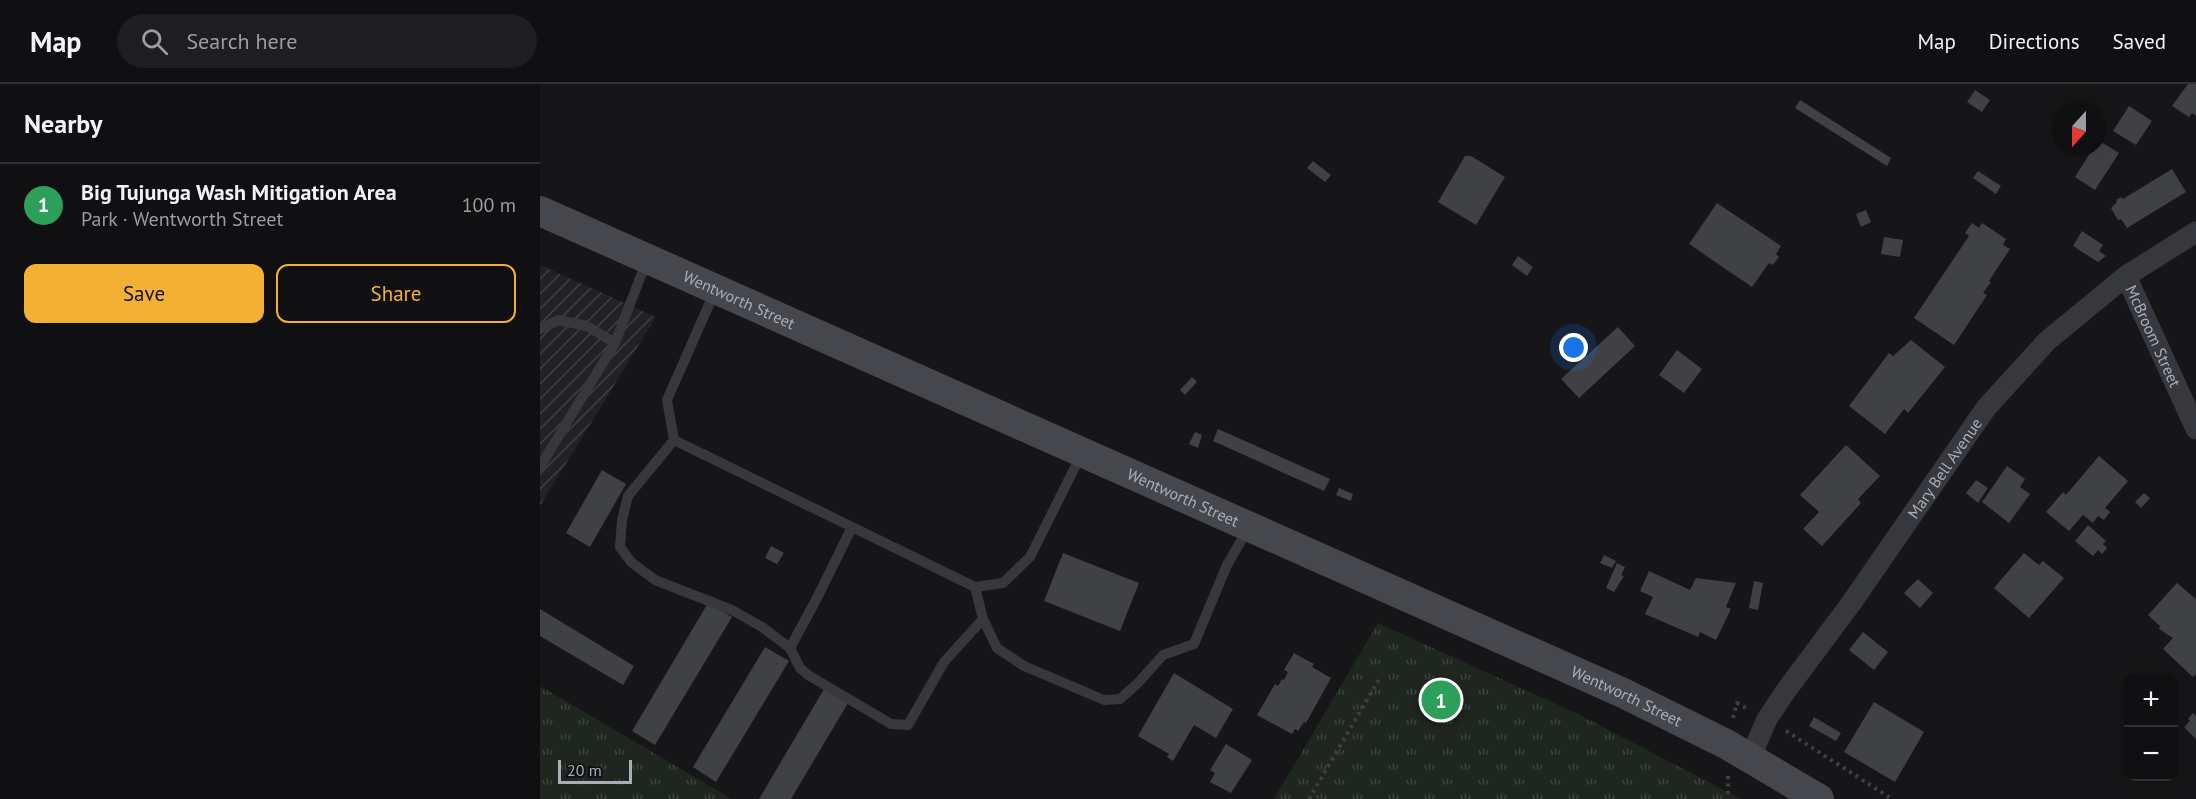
<!DOCTYPE html>
<html lang="en">
<head>
<meta charset="utf-8">
<style>
  :root { --surface:#101012; --page:#1e1e20; --text:#f1f3f6; --muted:#9c9d9f; --line:#303032; --accent:#f2b134 }
  body { margin:0; font-family:"PT Sans",sans-serif; background:var(--page); color:var(--text) }
  .controls { position:absolute; right:18px; bottom:18px; display:grid; overflow:hidden; border-radius:12px; box-shadow:0 3px 15px #0003 }
  .controls button { width:54px; height:54px; display:grid; place-items:center; padding:0; border:0; border-bottom:2px solid var(--line); background:var(--surface); color:var(--text); font:30px sans-serif }
  .compass { position:absolute; left:1512px; top:18px; width:54px; height:54px; border-radius:50%; background:var(--surface); box-shadow:0 3px 15px #0003; rotate:201deg }
  .scale { position:absolute; left:18px; bottom:15px; width:74px; box-sizing:border-box; padding-left:6px; border:3px solid #a8adb8; border-top:0; font-size:16px; line-height:21px; white-space:nowrap; color:#a8adb8; -webkit-text-stroke:4px #111113; paint-order:stroke }
  .you { position:absolute; left:1034px; top:264px; width:21px; height:21px; margin:-15px; border:4px solid #fff; border-radius:50%; background:#1a73e8; box-shadow:0 0 0 9px #1a73e833 }
  .badge { display:grid; place-items:center; width:39px; height:39px; border-radius:50%; background:var(--accent); color:#fff; font-size:20px; font-weight:700 }
  .pin { position:absolute; translate:-50% -50%; border:3px solid #fff; box-shadow:0 2px 6px #0006 }
  .list { margin:0; padding:0; list-style:none }
  h2 { display:flex; justify-content:space-between; align-items:center; height:78px; margin:0; padding:0 24px; font-size:26px }
  h2 small { font-size:20px; font-weight:400; color:var(--muted) }
  .list li { display:grid; grid-template-columns:39px 1fr auto; gap:18px; align-items:center; box-sizing:border-box; height:84px; padding:0 24px; border-top:2px solid var(--line) }
  .list b { display:block; font-size:22px; white-space:nowrap }
  .list p { margin:0; font-size:20px; white-space:nowrap; color:var(--muted) }
  .list em { font-size:20px; font-style:normal; color:var(--muted) }
  .actions { display:flex; gap:12px; padding:18px 24px }
  .actions a { flex:1; padding:14px 0; border:2px solid var(--accent); border-radius:12px; text-align:center; font-size:21px; color:var(--accent) }
  .actions .main { background:var(--accent); color:#111 }
  .icon { flex:none; width:33px; height:33px; fill:none; stroke:currentColor; stroke-width:2; stroke-linecap:round; stroke-linejoin:round }
  .map { position:relative; flex:none; width:1656px; height:715px; overflow:hidden }
  header { display:flex; align-items:center; gap:36px; box-sizing:border-box; height:84px; padding:0 30px; background:var(--surface); border-bottom:2px solid var(--line) }
  header strong { font-size:28px }
  nav { display:flex; gap:33px; margin-inline-start:auto; font-size:21px }
  .search { width:420px; height:54px; background:var(--page); display:flex; align-items:center; gap:15px; box-sizing:border-box; padding:0 21px; border-radius:33px; color:var(--muted); font-size:22px }
  main { display:flex }
  aside { flex:1; background:var(--surface) }
  .map>svg:first-child { display:block }
</style>
</head>
<body>
<header>
<strong>Map</strong>
<div class="search"><svg class="icon" aria-label="search" viewBox="0 0 24 24"><circle cx="10" cy="10" r="6"/><path d="M15 15l6 6"/></svg>Search here</div>
<nav><a>Map</a><a>Directions</a><a>Saved</a></nav>
</header>
<main>
<aside>
<h2>Nearby<small></small></h2>
<ul class="list">
<li><span class="badge" style="background:#2e9e5b">1</span><div><b>Big Tujunga Wash Mitigation Area</b><p>Park · Wentworth Street</p></div><em>100 m</em></li>
</ul>
<div class="actions"><a class="main">Save</a><a>Share</a></div>
</aside>
<div class="map">
<svg width="1656" height="715" viewBox="0 0 1656 715">
  <defs>
    <pattern id="industrial-furrows" width="10" height="10" patternUnits="userSpaceOnUse" patternTransform="scale(1.5)"><rect width="10" height="10" fill="#222225"/><path d="M-1 1l2-2M0 10L10 0M9 11l2-2" fill="none" stroke="#3f3f43"/></pattern>
    <pattern id="grass-tufts" width="24" height="20" patternUnits="userSpaceOnUse" patternTransform="scale(1.5)"><rect width="24" height="20" fill="#1e261f"/><path d="M3 7l-1-3M5 7V3M7 7l1-3M15 17l-1-3M17 17v-4M19 17l1-3" fill="none" stroke="#3c433d"/></pattern>
  </defs>
  <rect width="100%" height="100%" fill="#161618"/>
  <!-- industrial -->
  <path fill="url(#industrial-furrows)" d="M0 181 116 233 0 422Z"/>
  <!-- grass -->
  <g fill="url(#grass-tufts)">
    <path d="M838 539 1036 629 1201 715H734Z"/>
    <path d="M0 602 192 715H0Z"/>
  </g>
  <!-- building -->
  <g fill="#404145">
    <path d="M1648 0H1656V32L1652 29 1649 33 1632 22Z"/>
    <path d="M1435 6 1450 16 1442 28 1427 18Z"/>
    <path d="M1260 16 1351 74 1347 82 1255 24Z"/>
    <path d="M1589 22 1612 37 1596 61 1573 47Z"/>
    <path d="M1558 56 1579 69 1555 106 1535 93 1554 63H1557Z"/>
    <path d="M925 72H931L965 93 936 141 898 118Z"/>
    <path d="M773 77 791 91 785 98 767 84Z"/>
    <path d="M1632 85 1646 108 1587 144 1581 135 1578 136 1571 124 1577 118 1576 116 1581 113 1583 115Z"/>
    <path d="M1438 87 1461 102 1456 110 1433 94Z"/>
    <path d="M1177 119 1241 162 1236 170 1239 173 1233 181 1229 179 1212 203 1149 160Z"/>
    <path d="M1326 126 1331 138 1321 143 1316 130Z"/>
    <path d="M1432 139 1439 144 1442 139 1466 155 1463 161 1470 165 1449 197 1451 198 1443 209 1447 211 1414 261 1374 234 1429 152 1425 149Z"/>
    <path d="M1542 147 1563 161 1559 167 1566 172 1558 178 1533 162Z"/>
    <path d="M1344 153 1363 156 1360 173 1341 170Z"/>
    <path d="M978 172 993 183 987 192 972 181Z"/>
    <path d="M1078 243 1095 262 1039 314 1021 295Z"/>
    <path d="M1371 256 1405 283 1368 329 1364 325 1345 350 1309 322 1349 269 1353 272Z"/>
    <path d="M1137 266 1162 285 1144 309 1119 291Z"/>
    <path d="M652 293 657 298 645 311 640 306Z"/>
    <path d="M678 345 790 395 784 407 673 357Z"/>
    <path d="M655 348 662 351 658 364 649 360Z"/>
    <path d="M1306 361 1340 392 1318 415 1321 419 1282 462 1263 445 1279 428 1260 411Z"/>
    <path d="M1559 372 1588 397 1565 424 1570 428 1564 436 1558 432 1553 439 1543 431 1529 447 1506 428 1523 408 1526 411Z"/>
    <path d="M1467 382 1485 395 1480 403 1490 410 1469 439 1442 418Z"/>
    <path d="M62 386 86 400 50 463 26 449Z"/>
    <path d="M1436 396 1448 404 1438 419 1426 409Z"/>
    <path d="M799 404 813 410 811 417 796 411Z"/>
    <path d="M1604 409 1610 414 1601 424 1595 418Z"/>
    <path d="M1548 441 1566 457 1563 460 1567 464 1562 470 1558 466 1553 472 1535 457Z"/>
    <path d="M231 462 244 469 237 480 225 474Z"/>
    <path d="M523 469 599 499 580 547 504 517Z"/>
    <path d="M1484 469 1499 481 1503 477 1524 494 1489 534 1454 504Z"/>
    <path d="M1064 471 1076 477 1072 484 1060 479Z"/>
    <path d="M1077 479 1085 483 1081 491 1084 492 1074 508 1066 504Z"/>
    <path d="M1109 487 1150 506 1156 494 1196 499 1186 523 1191 525 1176 556 1160 548 1158 553 1105 530 1113 513 1100 507Z"/>
    <path d="M1378 495 1393 509 1380 524 1364 509Z"/>
    <path d="M1214 497 1223 499 1218 526 1209 524Z"/>
    <path d="M1637 499 1656 515V590L1653 593 1623 565 1633 554 1619 545 1620 542 1608 531Z"/>
    <path d="M168 519 192 533 115 661 92 647Z"/>
    <path d="M0 525 94 582 83 601 0 552Z"/>
    <path d="M1323 548 1348 568 1334 586 1309 566Z"/>
    <path d="M225 563 249 577 176 698 153 683Z"/>
    <path d="M754 569 774 580 772 583 791 594 766 639 764 638 758 647 755 645 752 650 717 631 735 600 738 602 742 595 744 596 748 588 744 586Z"/>
    <path d="M634 589 693 625 676 654 654 641 633 677 627 673 629 670 598 652Z"/>
    <path d="M284 605 308 619 251 715H219Z"/>
    <path d="M1334 618 1384 648 1355 698 1304 668Z"/>
    <path d="M1653 629 1656 632V655L1644 643 1650 637 1648 635Z"/>
    <path d="M1274 633 1301 649 1296 657 1269 642Z"/>
    <path d="M686 660 712 676 691 709 670 698 675 689 670 686Z"/>
  </g>
  <g fill="none" stroke-linecap="round" stroke-linejoin="round">
    <!-- path -->
    <g stroke="#3d3f44" stroke-width="4" stroke-dasharray="3 4.5" stroke-linecap="butt">
      <path d="M1193 634 1197 619 1208 625"/>
      <path d="M1246 647 1352 715"/>
      <path d="M1188 692V715"/>
      <path d="M769 715 841 592"/>
    </g>
    <!-- service -->
    <g stroke="#37383d" stroke-width="10">
      <path d="M175 207 127 316 134 356 435 503 463 499 490 473 541 371"/>
      <path d="M0 245 18 236 47 242 75 259"/>
      <path d="M134 356 88 412 82 436 80 463 91 478 115 496 192 526 222 543 250 564"/>
      <path d="M0 383 75 259 107 176"/>
      <path d="M312 443 277 514 250 564 260 584 268 591 351 640 368 641 404 578 443 535"/>
      <path d="M435 503 443 535 457 564 484 582 564 616 580 615 598 599 623 571 654 560 687 481 709 443"/>
    </g>
    <!-- minor -->
    <g stroke="#37383d" stroke-width="21">
      <path id="s1" d="M1586 192 1656 345"/>
      <path id="s2" d="M1210 674 1227 635 1245 608 1312 518 1446 324 1507 257 1586 192 1656 148"/>
    </g>
    <!-- secondary -->
    <path stroke="#45474d" stroke-width="30" id="s3" d="M0 127 1083 609 1186 660 1279 715"/>
  </g>
  <g text-anchor="middle" dominant-baseline="central" stroke-width="4.5" stroke-linejoin="round" paint-order="stroke">
    <!-- street labels -->
    <g font-size="16" fill="#a8adb8" stroke="#111113">
      <text stroke="none"><textPath href="#s3" startOffset="218">Wentworth Street</textPath></text>
      <text stroke="none"><textPath href="#s1" startOffset="66">McBroom Street</textPath></text>
      <text stroke="none"><textPath href="#s2" startOffset="350">Mary Bell Avenue</textPath></text>
      <text stroke="none"><textPath href="#s3" startOffset="704">Wentworth Street</textPath></text>
      <text stroke="none"><textPath href="#s3" startOffset="1190">Wentworth Street</textPath></text>
    </g>
  </g>
</svg>
<div class="controls">
<button>+</button>
<button>−</button>
</div>
<svg class="compass" viewBox="-18 -18 36 36"><path d="M0-13l5 13h-10z" fill="#e53935"/><path d="M0 13l5-13h-10z" fill="#9c9d9f"/></svg>
<div class="scale">20 m</div>
<div class="you"></div>
<div class="pin badge" style="left:901px;top:616px;background:#2e9e5b">1</div>
</div>
</main>
</body>
</html>
